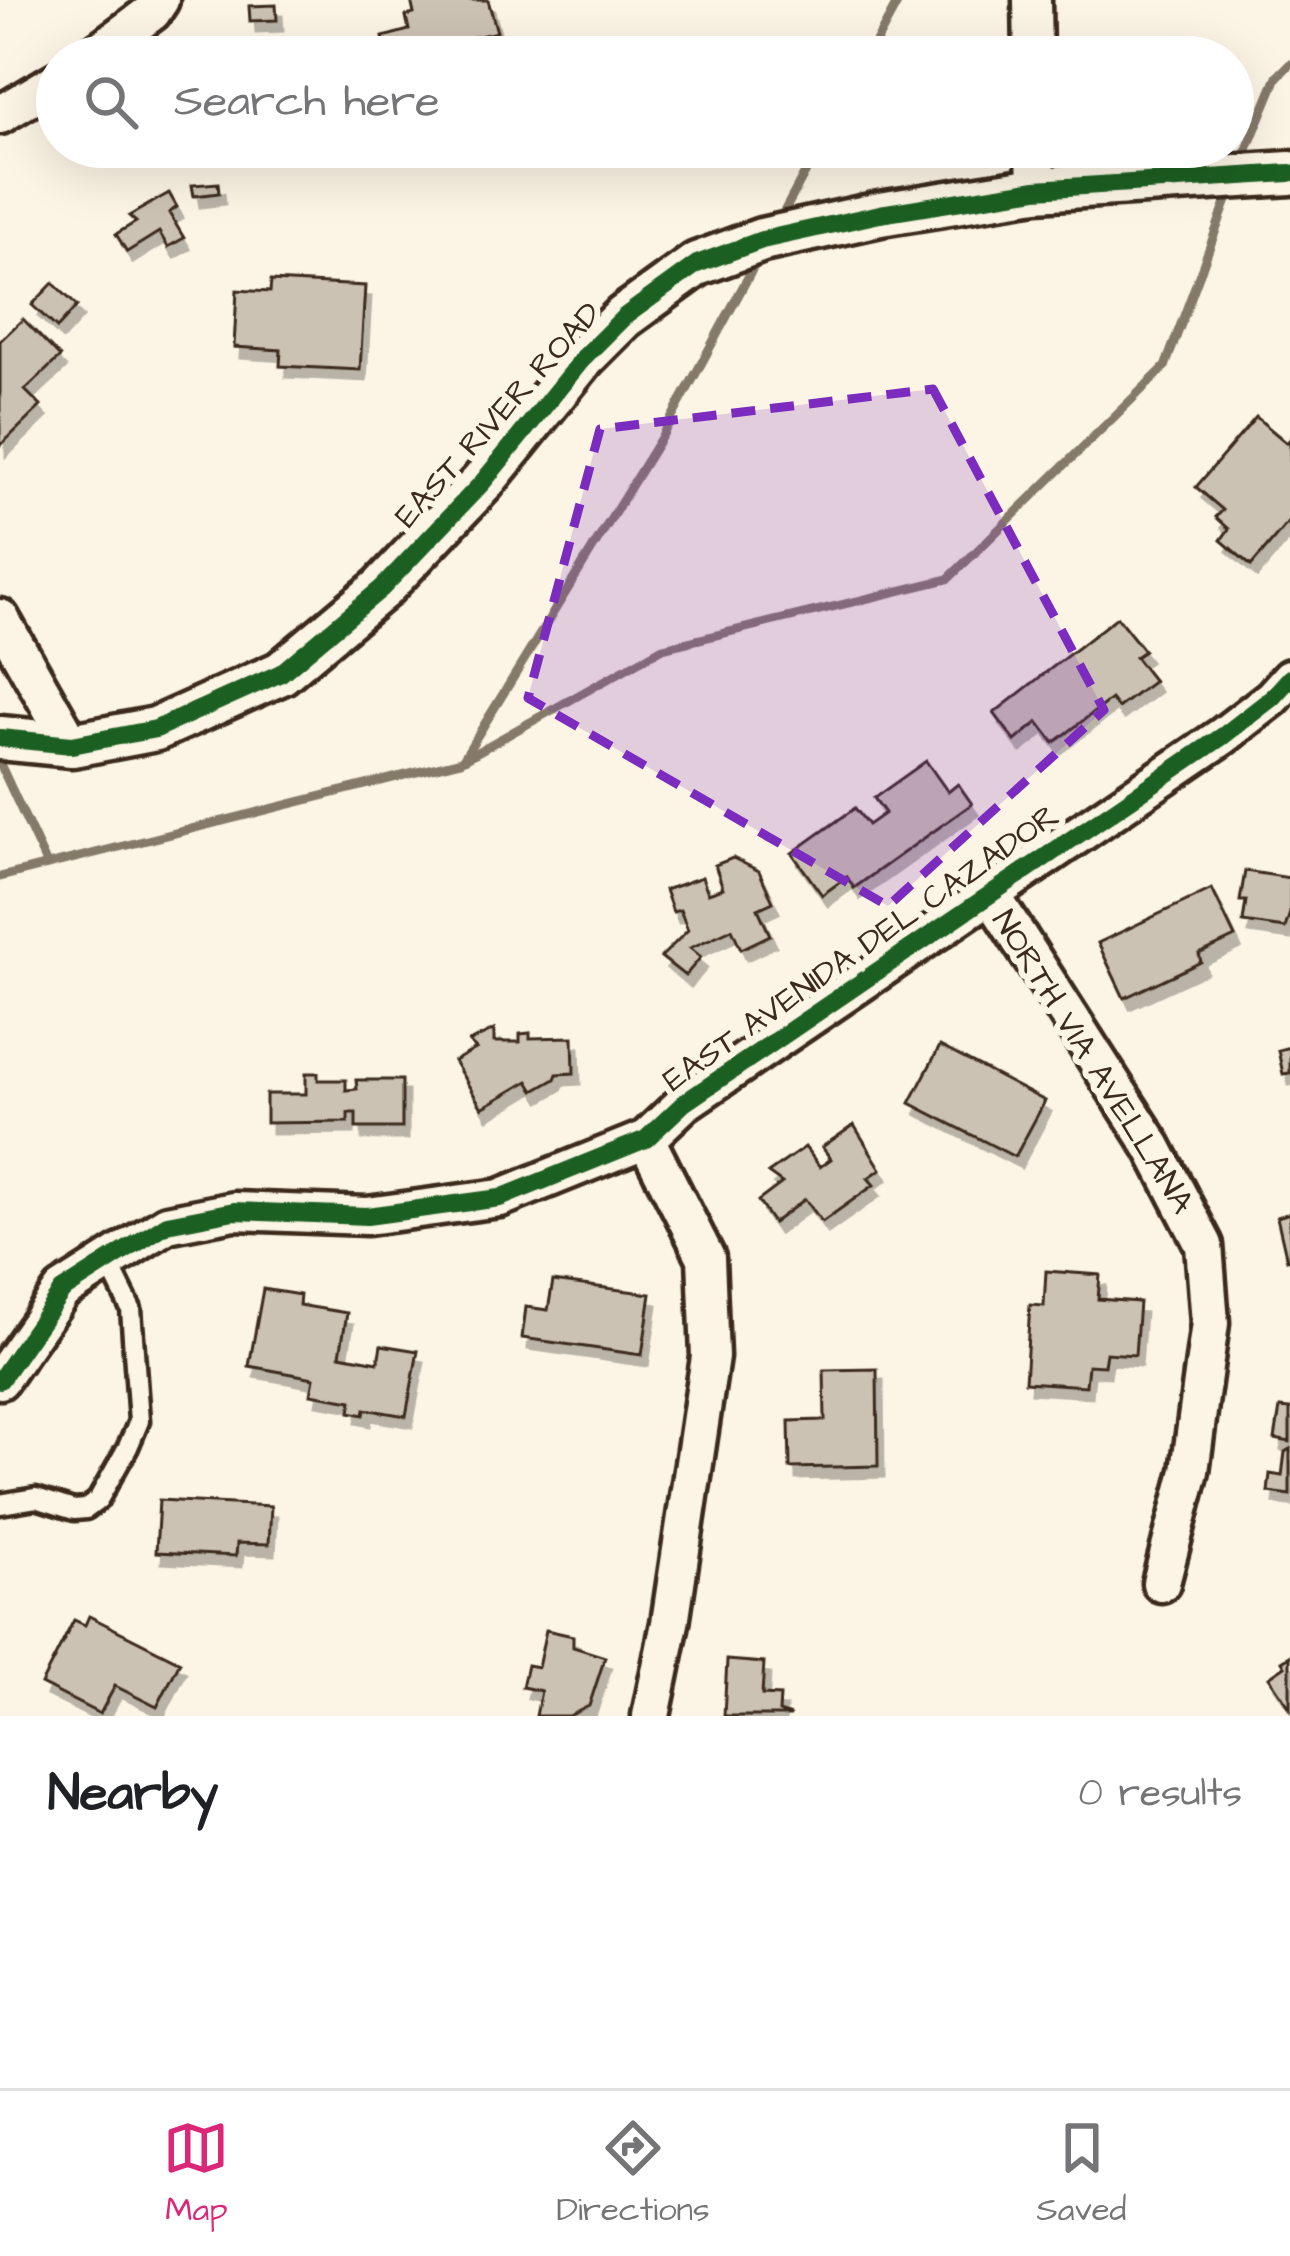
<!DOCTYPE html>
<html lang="en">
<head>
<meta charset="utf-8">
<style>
  :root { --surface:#fff; --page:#f2f2f2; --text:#202124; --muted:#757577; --line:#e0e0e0; --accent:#db2777 }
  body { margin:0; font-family:"Architects Daughter",sans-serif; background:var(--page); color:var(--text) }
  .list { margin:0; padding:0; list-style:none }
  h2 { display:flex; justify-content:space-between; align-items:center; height:156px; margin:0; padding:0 48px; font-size:51px }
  h2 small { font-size:39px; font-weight:400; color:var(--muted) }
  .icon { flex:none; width:66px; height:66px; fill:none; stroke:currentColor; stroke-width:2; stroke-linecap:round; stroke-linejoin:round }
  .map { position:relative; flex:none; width:1290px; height:1716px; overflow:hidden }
  .search { position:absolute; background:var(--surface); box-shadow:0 12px 48px #0002; left:36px; right:36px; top:36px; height:132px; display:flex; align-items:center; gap:30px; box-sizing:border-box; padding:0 42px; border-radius:66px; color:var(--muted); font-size:45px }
  .sheet { height:372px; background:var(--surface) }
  nav { display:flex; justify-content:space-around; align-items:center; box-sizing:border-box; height:168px; border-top:3px solid var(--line); background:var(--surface); font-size:33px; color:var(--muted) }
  nav a { display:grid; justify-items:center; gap:6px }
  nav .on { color:var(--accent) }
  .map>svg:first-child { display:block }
</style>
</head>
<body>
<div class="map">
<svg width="1290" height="1716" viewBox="0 0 1290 1716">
  <defs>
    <filter id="shadow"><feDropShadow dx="6" dy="11" stdDeviation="0" flood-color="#0004"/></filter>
  </defs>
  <rect width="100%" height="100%" fill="#fcf5e5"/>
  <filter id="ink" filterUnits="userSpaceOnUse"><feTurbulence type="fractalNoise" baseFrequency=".00833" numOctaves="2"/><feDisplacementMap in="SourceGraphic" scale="24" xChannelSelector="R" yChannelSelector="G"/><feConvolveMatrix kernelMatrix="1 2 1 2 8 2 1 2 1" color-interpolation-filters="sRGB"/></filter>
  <g filter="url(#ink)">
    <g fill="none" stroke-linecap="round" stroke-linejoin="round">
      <!-- stream -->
      <g stroke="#85796b" stroke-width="9">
        <path d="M868 57 899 0"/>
        <path d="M1240 166 1277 77 1290 64"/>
        <path d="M779 221 819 147"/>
        <path d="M463 759 662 436 759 257"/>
        <path d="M0 764 47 865"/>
        <path d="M0 877 461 761 663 648 948 579 1165 367 1232 187"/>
      </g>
    </g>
    <!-- building -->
    <g fill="#ccc2b3" stroke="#3b2a1e" stroke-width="3" filter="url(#shadow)">
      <path d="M411 0H488L497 32 388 57 383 37 409 30 406 16 414 14Z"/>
      <path d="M276 5 277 20 250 21 249 6Z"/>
      <path d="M218 183 219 193 194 196 192 185Z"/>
      <path d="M169 193 177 207 169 213 184 238 168 247 159 232 127 252 116 234 136 222 129 216Z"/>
      <path d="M271 281 365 286 360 370 280 366 281 350 234 347 237 290 270 292Z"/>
      <path d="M53 283 77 306 57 328 32 305Z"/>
      <path d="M23 319 60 357 25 390 41 406 0 446V341Z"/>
      <path d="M1256 417 1287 443 1290 439V520L1251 566 1221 540 1229 529 1216 517 1223 510 1196 487Z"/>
      <path d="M1117 617 1144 651 1135 657 1154 681 1118 708 1111 699 1054 743 1038 722 1015 741 994 713Z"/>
      <path d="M926 761 948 792 958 784 972 804 854 888 847 877 822 895 792 853 855 808 868 825 885 813 874 798Z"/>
      <path d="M733 858 759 871 773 902 758 909 770 935 741 949 732 929 690 948 701 957 685 976 661 957 688 930 680 910 673 912 665 890 702 877 708 893 723 888 715 865Z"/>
      <path d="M1245 871 1290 878V913L1285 928 1243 922 1246 901H1240Z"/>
      <path d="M1212 889 1235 937 1199 954 1201 962 1124 998 1098 943Z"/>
      <path d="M494 1030V1042H520V1034L530 1033V1038L573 1037 574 1073 557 1074 555 1079 534 1091 528 1081 482 1108 454 1061 476 1049 469 1042Z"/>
      <path d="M940 1046 1045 1101 1015 1157 910 1103Z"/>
      <path d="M1290 1047V1073L1283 1074 1278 1050Z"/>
      <path d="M306 1073H318V1080H346V1090L357 1089 356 1080H402V1128H356V1113H348V1122L266 1123V1094H306Z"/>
      <path d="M854 1125 881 1169 868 1178 874 1185 822 1222 805 1199 773 1223 758 1201 782 1183 768 1173 805 1147 820 1167 831 1159 822 1147Z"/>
      <path d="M1290 1213V1259L1287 1260 1277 1217Z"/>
      <path d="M1046 1271 1100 1275 1098 1299 1139 1302 1135 1355 1106 1353 1104 1366 1088 1365 1086 1386 1025 1382 1030 1305 1044 1306Z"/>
      <path d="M553 1281 651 1294 642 1355 522 1338 526 1307 548 1310Z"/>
      <path d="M263 1289 300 1295 299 1305 347 1313 340 1355 378 1362 381 1345 418 1351 406 1416 365 1409 364 1415 350 1412 352 1401 311 1394 314 1378 249 1366Z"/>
      <path d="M877 1369 878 1466 790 1468 789 1421 825 1420 824 1370Z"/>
      <path d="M1280 1408 1290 1409V1442L1275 1439Z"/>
      <path d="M1290 1449V1495L1268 1492 1270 1474 1282 1476 1285 1452Z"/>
      <path d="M159 1500 271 1506 269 1544 237 1543 236 1556 156 1552Z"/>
      <path d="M89 1616 180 1662 157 1707 115 1686 100 1714 41 1684 74 1620 85 1625Z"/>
      <path d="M546 1630 573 1636V1647L605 1657 589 1706 569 1716H536L541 1691 522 1687 527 1665 538 1667Z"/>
      <path d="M1290 1656V1708L1269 1677 1285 1666 1282 1661Z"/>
      <path d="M727 1660 764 1663 762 1695 780 1696 779 1712 791 1716H724Z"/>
    </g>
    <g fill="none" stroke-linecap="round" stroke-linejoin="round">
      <defs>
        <path id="service" d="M0 1504 36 1498 74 1510 86 1509 98 1500 128 1447 139 1421 131 1309 108 1262"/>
        <g id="minor">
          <path d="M1032 0 1033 57"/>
          <path d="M91 57 152 12 160 0"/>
          <path d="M0 115 57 81"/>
          <path d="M1035 147 1036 189"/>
          <path d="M0 618 72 745"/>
          <path d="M990 893 1153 1147 1204 1245 1210 1323 1190 1471 1161 1583"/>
          <path d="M646 1139 706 1258 710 1357 670 1623 651 1716"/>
          <path d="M0 1380 62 1291 167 1224 234 1211 367 1216 500 1198 646 1139 684 1103 1223 736 1272 698 1290 678"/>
        </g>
        <path id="tertiary" d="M0 738 72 745 156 729 281 673 382 588 482 483 584 357 624 317 697 264 762 240 880 214 1036 189 1290 173"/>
      </defs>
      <!-- service casing -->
      <use href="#service" stroke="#3b2a1e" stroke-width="27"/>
      <!-- minor casing -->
      <use href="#minor" stroke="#3b2a1e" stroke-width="45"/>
      <!-- tertiary casing -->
      <use href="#tertiary" stroke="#3b2a1e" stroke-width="51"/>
      <!-- service -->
      <use href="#service" stroke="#fcf5e5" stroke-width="18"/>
      <!-- minor -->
      <use href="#minor" stroke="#fcf5e5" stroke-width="36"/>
      <!-- tertiary -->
      <use href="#tertiary" stroke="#fcf5e5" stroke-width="42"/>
      <defs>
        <g id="cycleway">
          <path d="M0 738 72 745 156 729 281 673 382 588 482 483 584 357 624 317 697 264 762 240 880 214 1036 189 1290 173"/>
          <path d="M0 1380 62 1291 167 1224 234 1211 367 1216 500 1198 646 1139 684 1103 1223 736 1272 698 1290 678"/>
        </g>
      </defs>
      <!-- cycleway casing -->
      <use href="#cycleway" stroke="#fcf5e5" stroke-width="26"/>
      <!-- cycleway -->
      <use href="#cycleway" stroke="#1b5e20" stroke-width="18"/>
    </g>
  </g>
  <!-- marked area -->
  <path fill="#7b2cbf" fill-opacity="0.2" stroke="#7b2cbf" stroke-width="9" stroke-dasharray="24 15" stroke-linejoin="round" d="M933 389 1104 710 888 906 528 698 600 429Z"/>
  <g text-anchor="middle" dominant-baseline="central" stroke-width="12" stroke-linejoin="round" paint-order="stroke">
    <!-- street labels -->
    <g font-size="33" fill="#3b2a1e" stroke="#fcf5e5">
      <text transform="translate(498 415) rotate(-48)">EAST RIVER ROAD</text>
      <text transform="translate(861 948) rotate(-35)">EAST AVENIDA DEL CAZADOR</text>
      <text transform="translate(1093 1062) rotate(58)">NORTH VIA AVELLANA</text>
    </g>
  </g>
</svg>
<div class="search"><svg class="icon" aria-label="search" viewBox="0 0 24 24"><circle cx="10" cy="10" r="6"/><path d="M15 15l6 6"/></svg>Search here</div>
</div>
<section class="sheet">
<h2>Nearby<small>0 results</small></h2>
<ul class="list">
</ul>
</section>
<nav>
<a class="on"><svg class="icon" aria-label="map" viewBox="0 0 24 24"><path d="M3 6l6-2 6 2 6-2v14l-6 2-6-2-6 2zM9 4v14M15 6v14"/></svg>Map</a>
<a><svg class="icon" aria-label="directions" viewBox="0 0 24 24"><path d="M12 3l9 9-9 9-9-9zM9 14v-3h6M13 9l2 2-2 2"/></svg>Directions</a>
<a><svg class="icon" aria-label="saved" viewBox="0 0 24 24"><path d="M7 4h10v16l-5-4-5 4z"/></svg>Saved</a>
</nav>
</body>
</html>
